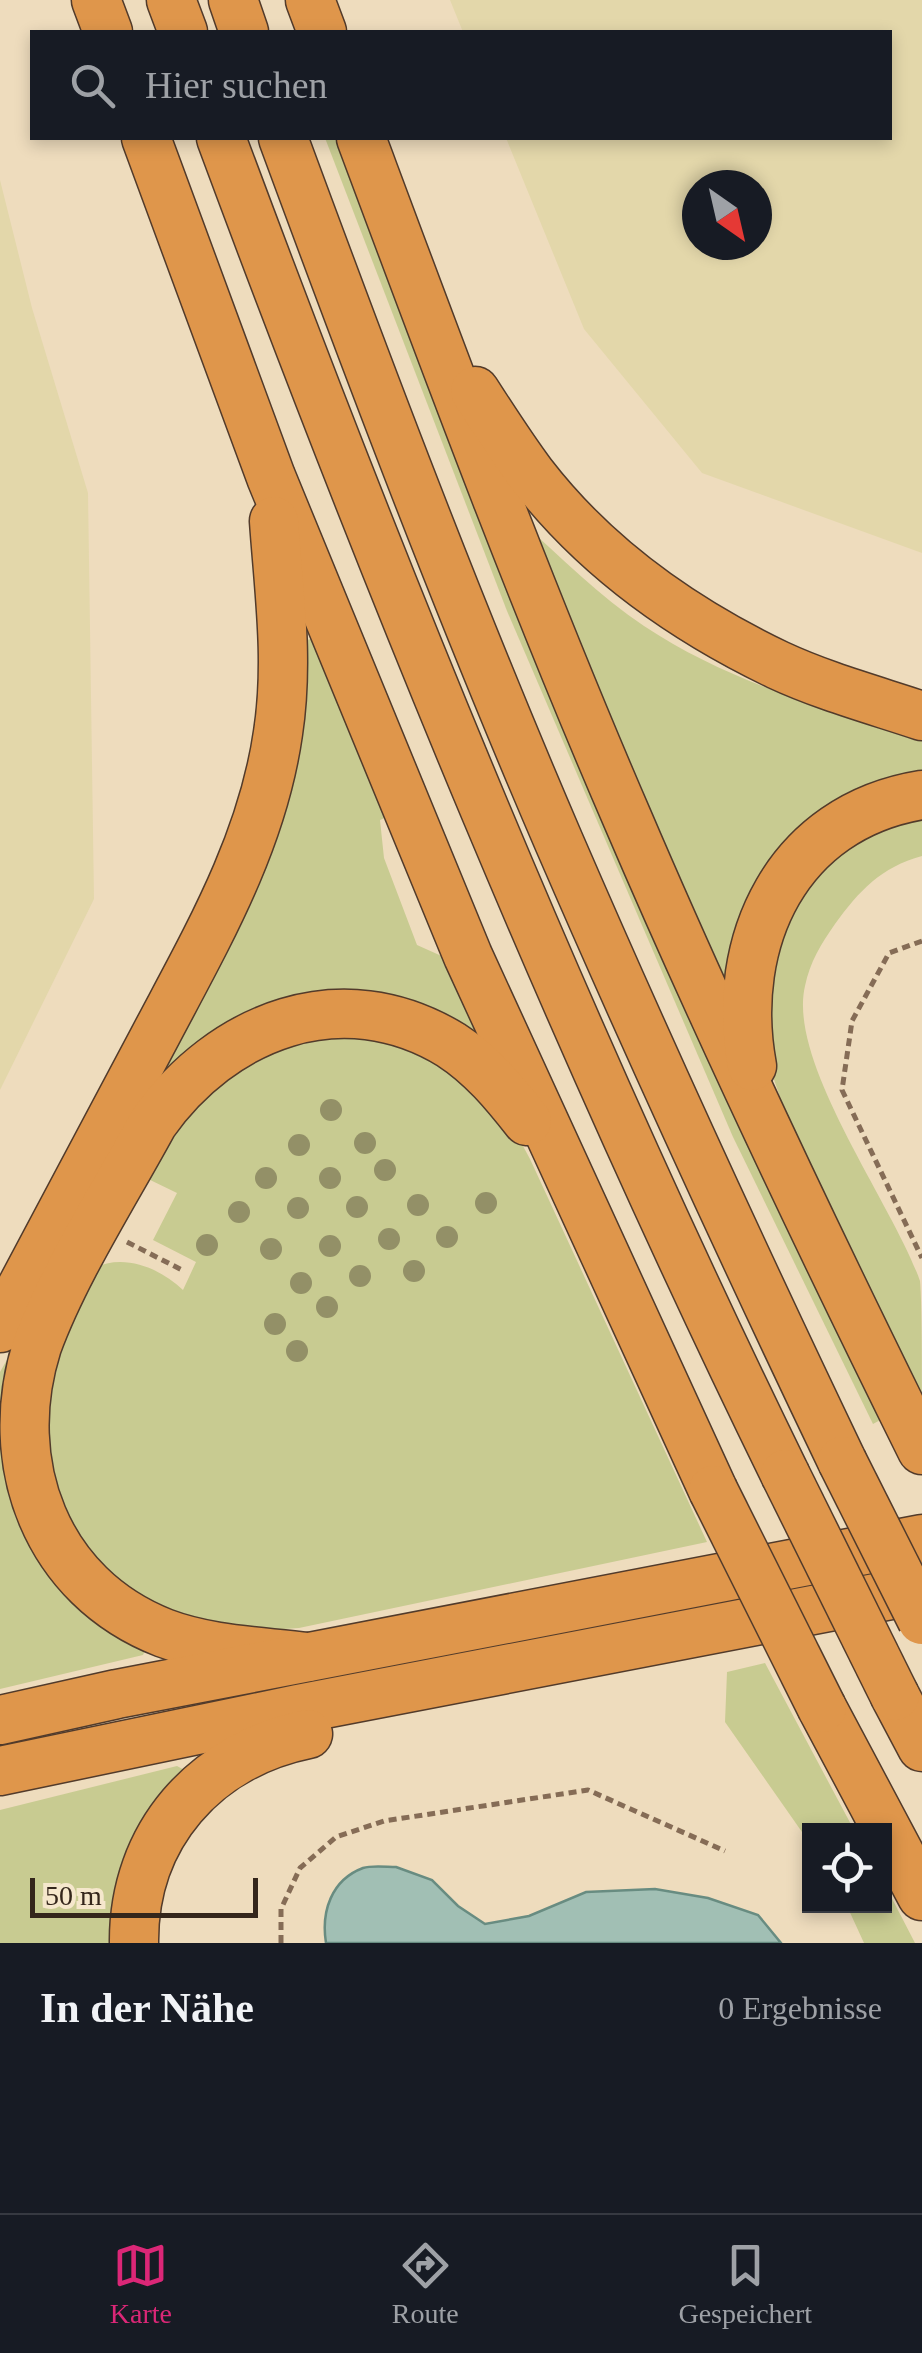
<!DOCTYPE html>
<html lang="de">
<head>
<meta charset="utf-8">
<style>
  :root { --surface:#171b24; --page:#20242c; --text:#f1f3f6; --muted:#9ea1a6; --line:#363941; --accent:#db2777 }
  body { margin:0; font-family:"Times New Roman",serif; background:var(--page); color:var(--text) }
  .controls { position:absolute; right:30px; bottom:30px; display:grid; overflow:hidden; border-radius:0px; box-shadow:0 5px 15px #0003 }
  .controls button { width:90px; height:90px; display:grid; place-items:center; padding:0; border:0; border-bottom:2px solid var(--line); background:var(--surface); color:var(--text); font:50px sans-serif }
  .compass { position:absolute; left:682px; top:170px; width:90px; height:90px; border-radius:50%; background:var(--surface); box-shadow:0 5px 15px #0003; rotate:146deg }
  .scale { position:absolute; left:30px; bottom:25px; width:228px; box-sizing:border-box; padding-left:10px; border:5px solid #34261b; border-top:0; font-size:28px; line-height:35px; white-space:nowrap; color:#34261b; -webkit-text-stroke:8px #f5e7cc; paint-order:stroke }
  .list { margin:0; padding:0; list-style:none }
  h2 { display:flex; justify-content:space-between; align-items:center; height:130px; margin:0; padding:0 40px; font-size:42px }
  h2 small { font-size:32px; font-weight:400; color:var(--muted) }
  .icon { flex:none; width:55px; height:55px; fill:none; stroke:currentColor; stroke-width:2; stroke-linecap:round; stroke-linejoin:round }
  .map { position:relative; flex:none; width:922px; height:1943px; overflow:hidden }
  .search { position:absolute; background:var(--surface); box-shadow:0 5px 15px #0003; left:30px; right:30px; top:30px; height:110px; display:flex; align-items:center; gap:25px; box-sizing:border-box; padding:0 35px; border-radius:0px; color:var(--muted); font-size:38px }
  .sheet { height:270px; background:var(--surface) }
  nav { display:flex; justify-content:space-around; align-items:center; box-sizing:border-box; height:140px; border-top:2px solid var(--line); background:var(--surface); font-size:28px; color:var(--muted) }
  nav a { display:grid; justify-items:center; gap:5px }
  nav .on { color:var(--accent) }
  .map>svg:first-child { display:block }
</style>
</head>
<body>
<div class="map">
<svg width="922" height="1943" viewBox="0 0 922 1943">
  <rect width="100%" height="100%" fill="#eedcbd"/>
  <!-- farmland -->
  <g fill="#e3d7aa" fill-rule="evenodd">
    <path d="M450 0H922V553L702 473 584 329 506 138H890V32H463ZM697 185H757V245H697Z"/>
    <path d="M0 180 32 308 88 493 94 899 0 1090Z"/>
  </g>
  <!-- green -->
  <g fill="#c8cb91">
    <path d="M325 138H347L893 1413 873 1424 733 1137 507 611Z"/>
    <path d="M520 521C560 556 600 597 644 626 728 682 827 709 922 740V773L762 885 733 934 727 974 712 982Z"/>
    <path d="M316 637 389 816 380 820 384 858 417 945 446 958 483 1036 484 1050 391 1003 143 1108 296 644Z"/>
    <path d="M922 806V856C881 867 859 891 835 924 821 944 810 962 805 986 787 1063 893 1204 920 1281 922 1301 922 1377 922 1403L782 1103 764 1050 769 943 826 858Z"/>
    <path d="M337 1027 419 1045 503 1109 530 1159 707 1542 299 1628 226 1633 135 1606 46 1499 45 1362 94 1268C124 1253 160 1268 183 1290L196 1262 153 1240 177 1193 144 1177 208 1077Z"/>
    <path d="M37 1307 5 1436 147 1646 143 1655 0 1689V1372Z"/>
    <path d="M765 1663 854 1830H810L809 1842 725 1722 727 1672Z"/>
    <path d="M177 1766 188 1772 121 1943H0V1810Z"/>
    <path d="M885 1885 915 1943H864L847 1906H884Z"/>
  </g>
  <!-- water -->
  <path fill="#a1bfb4" stroke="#688c81" stroke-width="2.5" d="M396 1867 432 1880 458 1906 485 1924 529 1916 586 1892 655 1889 708 1898 758 1915 781 1943H326C321 1912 331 1880 363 1868 372 1865 387 1867 396 1867Z"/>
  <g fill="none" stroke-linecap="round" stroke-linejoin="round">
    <defs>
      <g id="highway">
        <path d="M96 0 108 32"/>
        <path d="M171 0 183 32"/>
        <path d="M233 0 244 32"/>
        <path d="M310 0 322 32"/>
        <path d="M146 138 271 477 468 956 713 1490"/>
        <path d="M221 138C389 591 572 1039 785 1474"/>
        <path d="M283 138C370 374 459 610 559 842 649 1050 744 1256 842 1461"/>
        <path d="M361 138C446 366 531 596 628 820 719 1033 819 1242 922 1450"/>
        <path d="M475 391C493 419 511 447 531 474 595 557 684 620 778 665 823 686 874 700 922 716"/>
        <path d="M752 1066C729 941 787 817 922 795"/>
        <path d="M0 1328C51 1232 102 1136 153 1040 205 941 262 845 278 733 289 662 279 591 274 521"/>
        <path d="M307 1657C259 1651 209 1650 164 1633 46 1587 0 1463 37 1346 64 1272 115 1193 153 1123 222 1026 341 978 451 1045 482 1065 505 1093 527 1121"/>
        <path d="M895 1696 922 1747"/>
        <path d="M822 1708 922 1896"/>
        <path d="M0 1720 117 1694 922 1539"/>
        <path d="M0 1771 298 1709 922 1589"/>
        <path d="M134 1943C133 1835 205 1755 308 1734"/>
      </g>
    </defs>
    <!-- highway casing -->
    <use href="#highway" stroke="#523b2b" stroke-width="51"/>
    <!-- path -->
    <g stroke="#856c56" stroke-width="5" stroke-dasharray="8 5" stroke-linecap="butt">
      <path d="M922 941 889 953 852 1021 842 1090 922 1258"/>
      <path d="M127 1242 184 1271"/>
      <path d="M281 1943V1909L300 1868 336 1837 384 1821 588 1790 725 1851"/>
    </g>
    <!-- highway -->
    <use href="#highway" stroke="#df964b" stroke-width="48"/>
    <defs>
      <g id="highway-bridge">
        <path d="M842 1461 922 1620"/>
        <path d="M785 1474 895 1696"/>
        <path d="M713 1490 822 1708"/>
      </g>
    </defs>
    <!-- highway-bridge casing -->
    <use href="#highway-bridge" stroke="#523b2b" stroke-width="51" stroke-linecap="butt"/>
    <!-- highway-bridge -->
    <use href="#highway-bridge" stroke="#df964b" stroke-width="48"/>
  </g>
  <!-- trees -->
  <g fill="#939067">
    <circle cx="331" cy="1110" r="11"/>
    <circle cx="365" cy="1143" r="11"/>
    <circle cx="299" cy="1145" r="11"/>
    <circle cx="385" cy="1170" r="11"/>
    <circle cx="266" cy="1178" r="11"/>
    <circle cx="330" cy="1178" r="11"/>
    <circle cx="486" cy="1203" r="11"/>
    <circle cx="418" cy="1205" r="11"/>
    <circle cx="357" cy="1207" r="11"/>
    <circle cx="298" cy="1208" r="11"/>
    <circle cx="239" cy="1212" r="11"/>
    <circle cx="447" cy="1237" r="11"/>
    <circle cx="389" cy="1239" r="11"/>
    <circle cx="207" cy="1245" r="11"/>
    <circle cx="330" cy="1246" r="11"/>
    <circle cx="271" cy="1249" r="11"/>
    <circle cx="414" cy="1271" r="11"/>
    <circle cx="360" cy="1276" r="11"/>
    <circle cx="301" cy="1283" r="11"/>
    <circle cx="327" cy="1307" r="11"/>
    <circle cx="275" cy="1324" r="11"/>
    <circle cx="297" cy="1351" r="11"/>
  </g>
</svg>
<div class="controls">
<button><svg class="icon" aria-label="locate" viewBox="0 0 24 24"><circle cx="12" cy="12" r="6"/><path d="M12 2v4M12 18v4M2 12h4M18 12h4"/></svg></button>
</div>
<svg class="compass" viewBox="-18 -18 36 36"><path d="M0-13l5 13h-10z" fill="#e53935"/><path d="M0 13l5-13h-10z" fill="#9ea1a6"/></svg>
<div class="scale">50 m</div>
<div class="search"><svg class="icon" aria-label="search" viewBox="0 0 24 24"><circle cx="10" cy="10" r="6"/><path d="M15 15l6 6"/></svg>Hier suchen</div>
</div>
<section class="sheet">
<h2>In der Nähe<small>0 Ergebnisse</small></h2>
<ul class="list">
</ul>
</section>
<nav>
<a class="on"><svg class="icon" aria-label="map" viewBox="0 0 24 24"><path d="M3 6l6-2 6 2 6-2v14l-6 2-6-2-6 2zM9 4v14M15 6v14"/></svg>Karte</a>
<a><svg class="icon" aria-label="directions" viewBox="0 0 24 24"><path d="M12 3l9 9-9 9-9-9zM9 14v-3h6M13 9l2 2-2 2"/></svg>Route</a>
<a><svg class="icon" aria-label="saved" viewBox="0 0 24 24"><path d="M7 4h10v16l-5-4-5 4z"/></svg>Gespeichert</a>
</nav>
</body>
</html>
